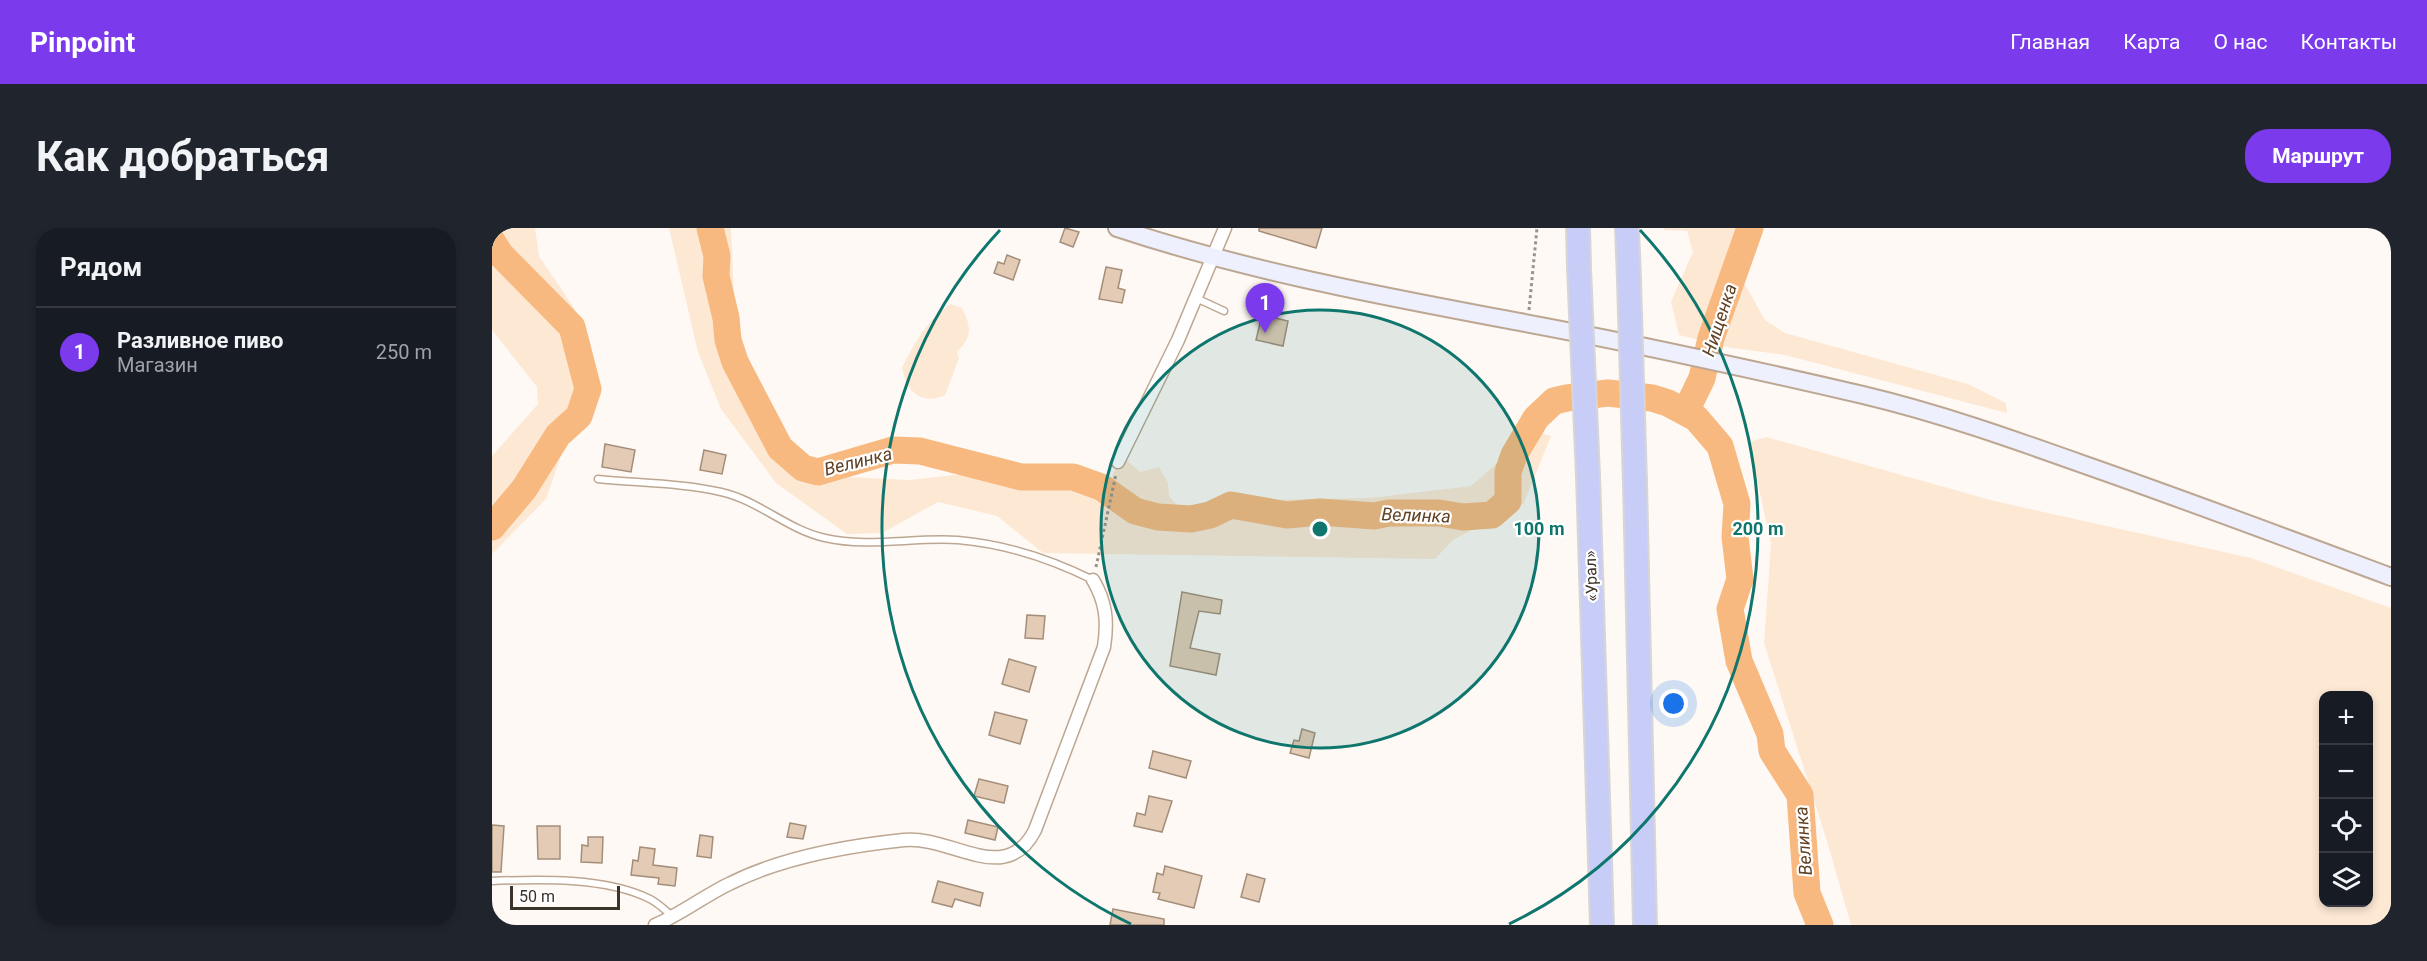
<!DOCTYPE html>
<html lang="ru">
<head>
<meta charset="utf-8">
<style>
  :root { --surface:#171b24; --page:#20242c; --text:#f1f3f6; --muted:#9ea1a6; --line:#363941; --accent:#7c3aed }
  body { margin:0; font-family:Roboto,sans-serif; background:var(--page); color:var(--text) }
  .controls { position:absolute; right:18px; bottom:18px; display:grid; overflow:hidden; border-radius:12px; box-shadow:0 3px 9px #0003 }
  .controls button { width:54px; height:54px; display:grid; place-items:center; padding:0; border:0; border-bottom:2px solid var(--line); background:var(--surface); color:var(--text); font:30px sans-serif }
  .scale { position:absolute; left:18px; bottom:15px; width:110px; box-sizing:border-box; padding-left:6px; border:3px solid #3c332a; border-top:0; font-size:16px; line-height:21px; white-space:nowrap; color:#3c332a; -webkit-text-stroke:4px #fff; paint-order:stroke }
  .you { position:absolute; left:1182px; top:476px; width:21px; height:21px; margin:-15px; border:4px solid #fff; border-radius:50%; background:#1a73e8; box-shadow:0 0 0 9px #1a73e833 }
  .badge { display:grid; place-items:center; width:39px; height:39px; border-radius:50%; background:var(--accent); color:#fff; font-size:20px; font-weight:700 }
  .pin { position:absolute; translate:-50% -50px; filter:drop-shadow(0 2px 3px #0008) }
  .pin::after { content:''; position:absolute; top:32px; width:21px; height:18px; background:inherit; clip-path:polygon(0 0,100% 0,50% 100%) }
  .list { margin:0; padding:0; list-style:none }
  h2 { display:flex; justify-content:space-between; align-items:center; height:78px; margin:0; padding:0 24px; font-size:26px }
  h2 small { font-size:20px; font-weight:400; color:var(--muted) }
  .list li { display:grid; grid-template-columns:39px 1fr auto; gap:18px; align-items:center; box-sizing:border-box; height:90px; padding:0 24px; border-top:2px solid var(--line) }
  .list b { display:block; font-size:22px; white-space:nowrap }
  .list p { margin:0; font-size:20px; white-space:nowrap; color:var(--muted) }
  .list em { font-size:20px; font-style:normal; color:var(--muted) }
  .icon { flex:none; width:33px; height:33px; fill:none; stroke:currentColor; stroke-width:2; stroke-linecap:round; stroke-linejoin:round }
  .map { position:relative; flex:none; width:1899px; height:697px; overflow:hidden; border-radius:24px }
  header { display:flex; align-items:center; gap:36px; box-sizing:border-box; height:84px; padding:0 30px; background:var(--accent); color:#fff }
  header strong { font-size:28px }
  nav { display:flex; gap:33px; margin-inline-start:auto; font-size:21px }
  .intro { display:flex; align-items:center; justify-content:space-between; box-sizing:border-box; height:144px; padding:0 36px }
  h1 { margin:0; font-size:42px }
  .button { padding:15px 27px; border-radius:24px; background:var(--accent); color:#fff; font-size:21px; font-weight:700 }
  main { display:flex; gap:36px; padding:0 36px }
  aside { flex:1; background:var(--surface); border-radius:24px; box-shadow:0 3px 9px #0003 }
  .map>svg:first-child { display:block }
</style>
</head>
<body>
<header>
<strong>Pinpoint</strong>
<nav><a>Главная</a><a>Карта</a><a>О нас</a><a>Контакты</a></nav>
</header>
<div class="intro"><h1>Как добраться</h1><a class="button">Маршрут</a></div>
<main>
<aside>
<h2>Рядом<small></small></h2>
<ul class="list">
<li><span class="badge">1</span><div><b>Разливное пиво</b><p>Магазин</p></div><em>250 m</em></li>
</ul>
</aside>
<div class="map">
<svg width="1899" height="697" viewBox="0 0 1899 697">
  <rect width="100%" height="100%" fill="#fef9f5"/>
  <!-- green -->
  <g fill="#fde8d4" fill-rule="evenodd">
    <path d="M0 0H43L47 28 82 80 98 144 54 271 0 326V228L46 176 45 159 0 102Z"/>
    <path d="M177 0H239L243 93 275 180 308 247 418 252 524 240 618 252 630 228 648 244 667 239 676 255 677 268 688 280 768 272 878 270 979 258 1006 234 1028 200 1059 208 1032 275 961 312 943 331 551 325 505 288 446 274 390 305 355 306 284 255 229 181 206 124Z"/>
    <path d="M1172 0H1271L1251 53 1273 92 1293 105 1476 156 1514 175 1515 185 1293 127 1240 120 1187 107 1179 74 1201 24 1195 3 1172 2Z"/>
    <path d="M459 76 470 80C479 98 481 109 465 124L467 130 453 167C430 178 414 163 410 140 423 114 435 92 459 76Z"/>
    <path d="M1274 209 1502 273 1759 330 1899 380V697H1359L1335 613 1272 415 1279 316 1257 214ZM1832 467H1876V674H1832Z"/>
  </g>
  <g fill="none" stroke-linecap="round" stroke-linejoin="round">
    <!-- river -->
    <g stroke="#f7b97f" stroke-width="27">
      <path d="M218 0 225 28 224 48 234 90 236 112 243 134 288 220 311 240 326 244 401 222 428 223 529 249H581L609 259 643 283 666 289 699 291 718 287 739 277 795 287 828 284 882 288 897 285H947L971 289 1000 287 1016 273V244L1022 227 1044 190 1062 173 1075 170 1116 165 1160 170 1176 175 1204 190 1228 218 1245 276 1243 309 1248 351 1238 381 1247 433 1278 506 1280 523 1308 567 1315 665 1328 697"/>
      <path d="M0 13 8 26 80 99 96 161 87 188 66 207 32 261 0 299"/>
      <path d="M1194 183 1210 150 1219 110 1258 0"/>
    </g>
  </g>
  <!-- building -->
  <g fill="#e3cbb6" stroke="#a48e7a" stroke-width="1.5">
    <path d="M573 0 587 4 581 19 568 14Z"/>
    <path d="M767 0H830L824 20 767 3Z"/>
    <path d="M515 27 528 32 521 52 502 45 506 34 512 36Z"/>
    <path d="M614 39 630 42 626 60 633 62 630 75 607 71Z"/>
    <path d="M770 87 796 93 791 118 764 112Z"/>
    <path d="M113 216 143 222 139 244 110 239Z"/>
    <path d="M212 222 234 227 230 246 208 242Z"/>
    <path d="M690 364 730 372 728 386 707 383 698 420 728 426 724 447 678 438Z"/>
    <path d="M535 387 553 388 551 411 533 410Z"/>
    <path d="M517 431 544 439 537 464 510 456Z"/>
    <path d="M503 484 535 492 528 516 497 507Z"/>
    <path d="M810 501 823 505 817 530 798 525 802 512 807 513Z"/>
    <path d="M661 523 699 533 694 550 657 540Z"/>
    <path d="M487 551 516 558 512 575 482 568Z"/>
    <path d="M657 568 680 573 670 604 642 598 645 585 653 587Z"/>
    <path d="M476 592 506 599 503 612 473 605Z"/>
    <path d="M298 595 314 598 311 611 295 609Z"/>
    <path d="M0 597 12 598 9 644H0Z"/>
    <path d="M45 598H68V631H46Z"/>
    <path d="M208 607 221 609 219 630 205 628Z"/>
    <path d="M96 609H111L110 635 89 634 90 617 96 618Z"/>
    <path d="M148 619 163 621 161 637 185 640 183 658 166 656 167 650 139 647 141 632 146 633Z"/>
    <path d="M673 638 710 648 702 680 666 671 668 665 661 664 665 645 671 647Z"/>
    <path d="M755 646 773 651 767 674 749 669Z"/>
    <path d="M446 653 491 665 488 678 463 671 460 679 440 674Z"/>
    <path d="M621 681 672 691V697H618Z"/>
  </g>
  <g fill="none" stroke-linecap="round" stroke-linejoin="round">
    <defs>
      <g id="lane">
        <path d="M704 70 732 83"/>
        <path d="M106 251C145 255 191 255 229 264 266 272 296 302 333 310 377 320 421 309 466 312 512 316 559 331 601 352"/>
        <path d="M0 653C47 651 114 649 158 671 166 675 173 682 180 688"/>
      </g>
      <g id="street">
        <path d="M626 234 686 112 733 0"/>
        <path d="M163 697C190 686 213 667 239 655 291 629 354 618 412 612 459 607 514 660 543 602L612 419C616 393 614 374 601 352"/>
      </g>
      <path id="secondary" d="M625 0C758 44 895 69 1033 95 1146 116 1259 141 1371 167 1447 185 1520 211 1593 237 1696 273 1797 311 1899 349"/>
      <g id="highway">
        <path d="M1086 0 1087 40"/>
        <path d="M1135 0 1137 52"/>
        <path d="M1096 248 1110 697"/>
        <path d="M1143 255 1153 697"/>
      </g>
    </defs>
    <!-- lane casing -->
    <use href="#lane" stroke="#bda792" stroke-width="9"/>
    <!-- street casing -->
    <use href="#street" stroke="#bda792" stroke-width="15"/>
    <!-- secondary casing -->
    <use href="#secondary" stroke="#bda792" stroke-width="20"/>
    <!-- highway casing -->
    <use href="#highway" stroke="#d8d6d4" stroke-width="26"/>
    <!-- path -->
    <g stroke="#99928b" stroke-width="3" stroke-dasharray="3 3" stroke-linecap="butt">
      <path d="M1037 82 1045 0"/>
      <path d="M604 339 624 246"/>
    </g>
    <!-- lane -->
    <use href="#lane" stroke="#fff" stroke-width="6"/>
    <!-- street -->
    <use href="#street" stroke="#fff" stroke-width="12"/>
    <!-- secondary -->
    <use href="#secondary" stroke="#eef0fd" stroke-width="16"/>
    <!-- highway -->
    <use href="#highway" stroke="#c8cdf7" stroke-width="22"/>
    <defs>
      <g id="highway-bridge">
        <path d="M1087 40 1096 248"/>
        <path d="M1137 52 1143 255"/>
      </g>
    </defs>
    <!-- highway-bridge casing -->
    <use href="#highway-bridge" stroke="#d8d6d4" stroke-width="26" stroke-linecap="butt"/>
    <!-- highway-bridge -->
    <use href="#highway-bridge" stroke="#c8cdf7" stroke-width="22"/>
  </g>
  <!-- distance rings -->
  <circle cx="828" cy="301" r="219" fill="#0f766e" fill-opacity=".12"/>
  <g fill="none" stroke="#0f766e" stroke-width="3">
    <circle cx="828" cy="301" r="219"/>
    <path d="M639 696A438 438 0 0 1 508 2M1148 2A438 438 0 0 1 1017 696"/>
  </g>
  <g text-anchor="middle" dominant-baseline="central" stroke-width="4.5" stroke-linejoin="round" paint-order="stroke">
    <!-- street labels -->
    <g font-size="16" fill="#3c332a" stroke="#fff">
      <text transform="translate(1099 348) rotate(-92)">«Урал»</text>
    </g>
    <!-- water labels -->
    <g font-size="18" font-style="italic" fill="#614122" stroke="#fff">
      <text transform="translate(1227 92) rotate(-72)">Нищенка</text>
      <text transform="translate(366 233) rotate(-14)">Велинка</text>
      <text transform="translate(924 287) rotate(2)">Велинка</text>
      <text transform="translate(1311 613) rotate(-94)">Велинка</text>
    </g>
  </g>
  <circle cx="828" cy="301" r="9" fill="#0f766e" stroke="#fff" stroke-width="3"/>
  <g font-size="18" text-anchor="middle" font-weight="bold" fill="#0f766e" stroke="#fff" stroke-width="4.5" stroke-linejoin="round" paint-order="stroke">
    <text x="1047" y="307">100 m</text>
    <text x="1266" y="307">200 m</text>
  </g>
</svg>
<div class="controls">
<button>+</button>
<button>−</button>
<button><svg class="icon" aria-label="locate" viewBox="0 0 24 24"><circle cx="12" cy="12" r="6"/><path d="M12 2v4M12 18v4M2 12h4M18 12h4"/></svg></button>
<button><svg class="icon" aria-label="layers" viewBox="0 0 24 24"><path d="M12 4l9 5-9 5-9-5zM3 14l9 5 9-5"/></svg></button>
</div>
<div class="scale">50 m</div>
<div class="you"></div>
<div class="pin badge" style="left:773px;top:105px">1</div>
</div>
</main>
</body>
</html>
